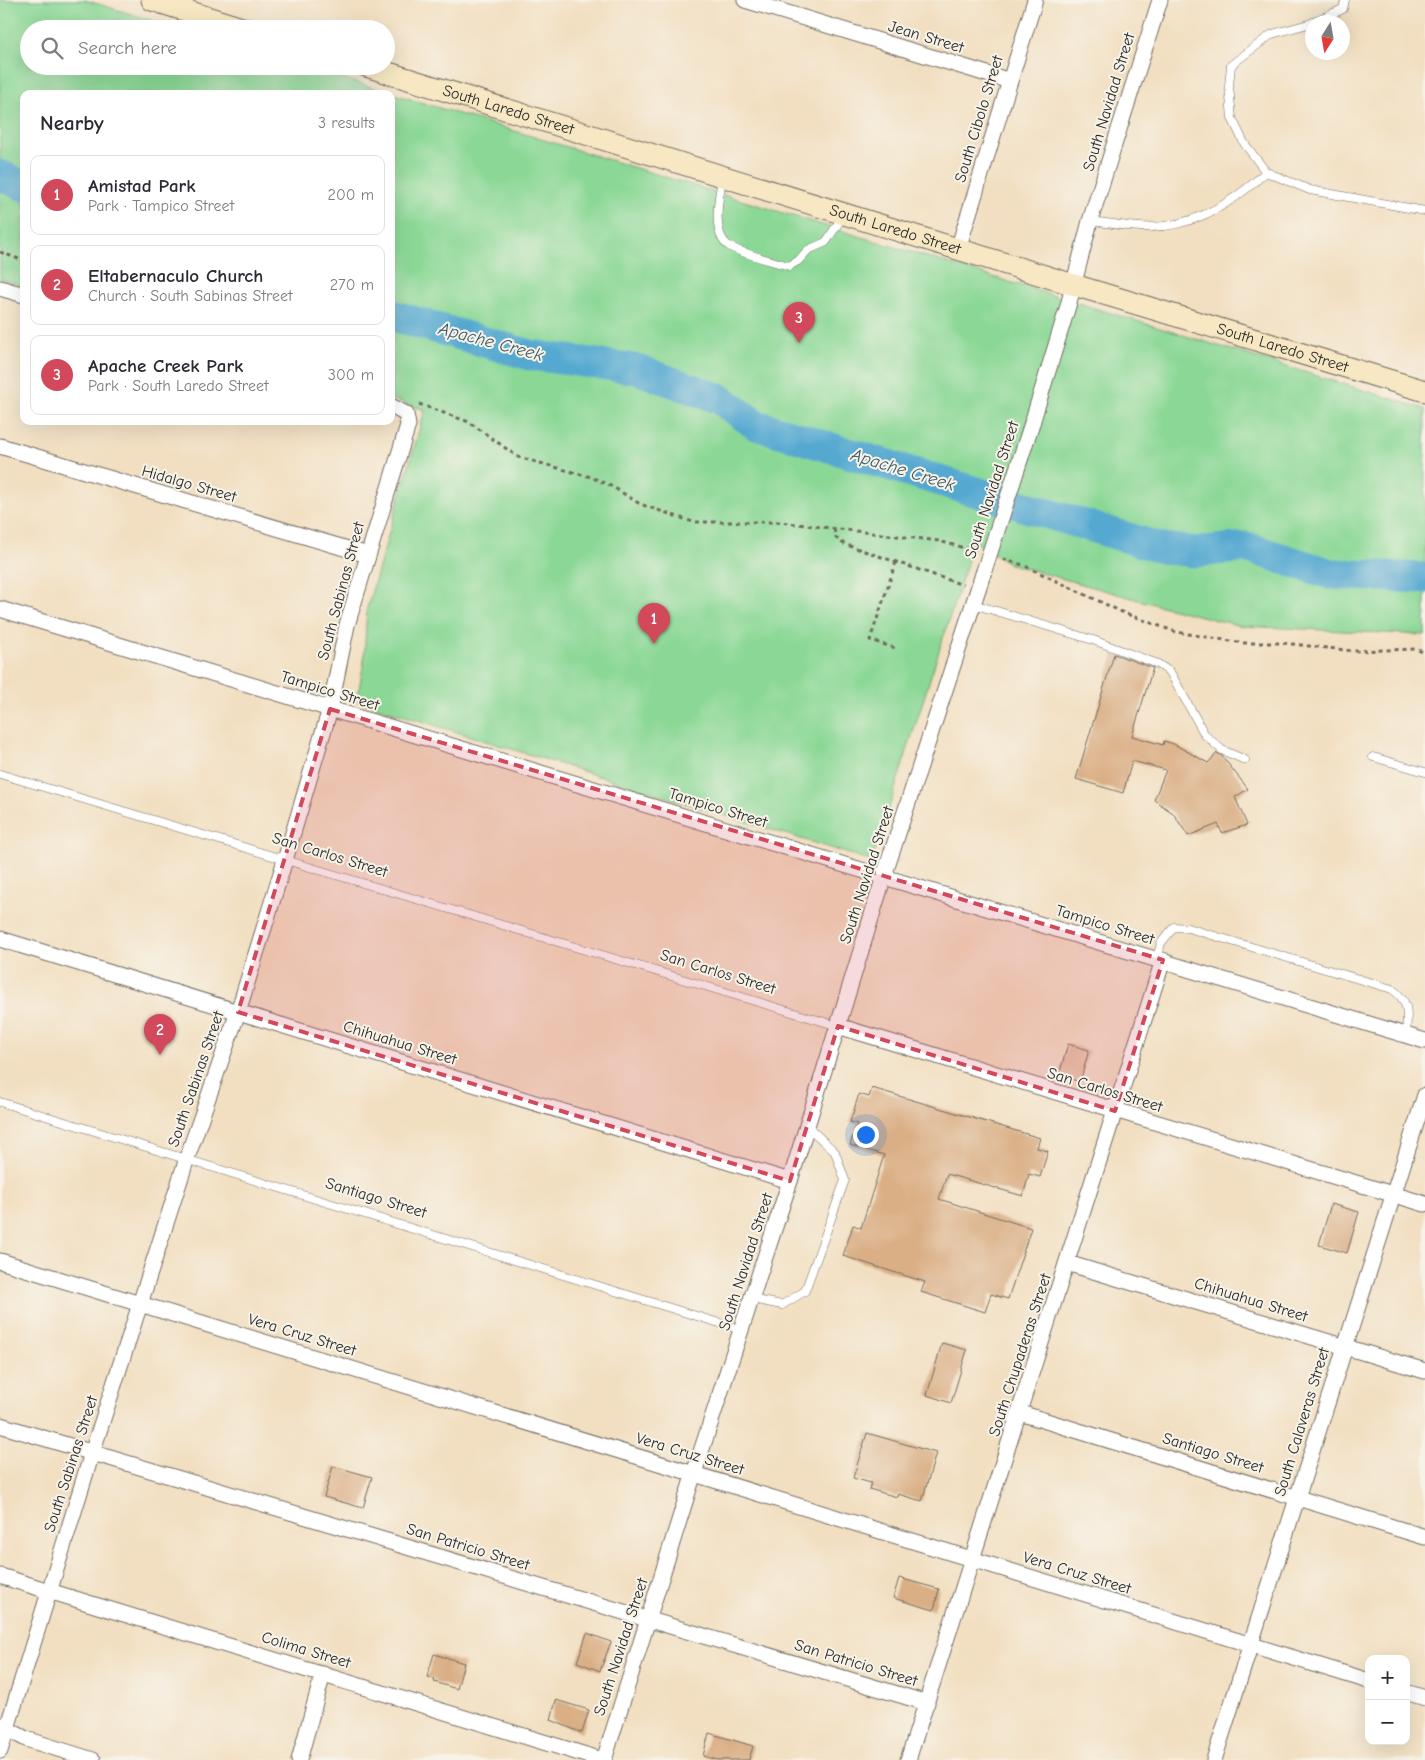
<!DOCTYPE html>
<html lang="en">
<head>
<meta charset="utf-8">
<style>
  :root { --surface:#fff; --page:#f2f2f3; --text:#2b2b33; --muted:#7c7c81; --line:#e1e1e2; --accent:#d1495b }
  body { margin:0; font-family:"Comic Neue",sans-serif; background:var(--page); color:var(--text) }
  .controls { position:absolute; right:15px; bottom:15px; display:grid; overflow:hidden; border-radius:10px; box-shadow:0 5px 20px #0002 }
  .controls button { width:45px; height:45px; display:grid; place-items:center; padding:0; border:0; border-bottom:1px solid var(--line); background:var(--surface); color:var(--text); font:25px sans-serif }
  .compass { position:absolute; left:1305px; top:15px; width:45px; height:45px; border-radius:50%; background:var(--surface); box-shadow:0 5px 20px #0002; rotate:191deg }
  .you { position:absolute; left:865px; top:1134px; width:18px; height:18px; margin:-12px; border:4px solid #fff; border-radius:50%; background:#1a73e8; box-shadow:0 0 0 8px #1a73e833 }
  .badge { display:grid; place-items:center; width:32px; height:32px; border-radius:50%; background:var(--accent); color:#fff; font-size:16px; font-weight:700 }
  .pin { position:absolute; translate:-50% -41px; filter:drop-shadow(0 1px 2px #0008) }
  .pin::after { content:''; position:absolute; top:26px; width:18px; height:15px; background:inherit; clip-path:polygon(0 0,100% 0,50% 100%) }
  .list { margin:0; padding:0; list-style:none }
  h2 { display:flex; justify-content:space-between; align-items:center; height:65px; margin:0; padding:0 20px; font-size:21px }
  h2 small { font-size:16px; font-weight:400; color:var(--muted) }
  .list li { display:grid; grid-template-columns:32px 1fr auto; gap:15px; align-items:center; box-sizing:border-box; height:80px; margin:0 10px 10px; padding:0 10px; border:1px solid var(--line); border-radius:10px }
  .list b { display:block; font-size:19px; white-space:nowrap }
  .list p { margin:0; font-size:16px; white-space:nowrap; color:var(--muted) }
  .list em { font-size:16px; font-style:normal; color:var(--muted) }
  .icon { flex:none; width:28px; height:28px; fill:none; stroke:currentColor; stroke-width:2; stroke-linecap:round; stroke-linejoin:round }
  .map { position:relative; flex:none; width:1425px; height:1760px; overflow:hidden }
  .search { position:absolute; background:var(--surface); box-shadow:0 5px 20px #0002; left:20px; top:20px; width:375px; height:55px; display:flex; align-items:center; gap:12px; box-sizing:border-box; padding:0 18px; border-radius:28px; color:var(--muted); font-size:19px }
  .panel { position:absolute; background:var(--surface); box-shadow:0 5px 20px #0002; left:20px; top:90px; width:375px; height:335px; border-radius:10px }
  .map>svg:first-child { display:block }
</style>
</head>
<body>
<div class="map">
<svg width="1425" height="1760" viewBox="0 0 1425 1760">
  <rect width="100%" height="100%" fill="#f7f3e8"/>
  <filter id="ink" filterUnits="userSpaceOnUse"><feTurbulence type="fractalNoise" baseFrequency=".02" numOctaves="2"/><feDisplacementMap in="SourceGraphic" scale="10" xChannelSelector="R" yChannelSelector="G"/><feConvolveMatrix kernelMatrix="1 2 1 2 8 2 1 2 1" color-interpolation-filters="sRGB"/></filter>
  <filter id="wash" filterUnits="userSpaceOnUse"><feTurbulence type="fractalNoise" baseFrequency=".0096" numOctaves="4" result="noise"/><feDisplacementMap in="SourceGraphic" scale="20" xChannelSelector="R" yChannelSelector="G"/><feGaussianBlur stdDeviation="1.12" result="paint"/><feColorMatrix in="noise" values="0 0 0 0 0 0 0 0 0 0 0 0 0 0 0 0 0 1.4 0 .05"/><feComposite in="paint" operator="in"/></filter>
  <g filter="url(#wash)">
    <rect width="100%" height="100%" fill="#f2dfc1"/>
    <!-- green -->
    <path fill="#8bd896" stroke="#5b8260" d="M0 0H85L180 29H29V66H302L1425 409V635L1241 626 1157 605 1010 564 974 541 872 861 357 701 364 661 367 608 425 410 391 399V94H24V286L0 279Z"/>
    <g fill="none" stroke-linecap="round" stroke-linejoin="round">
      <!-- river -->
      <g stroke="#55a9d1" stroke-width="31">
        <path d="M0 175 24 186"/>
        <path d="M391 315 530 355 636 369 720 399 756 425 1161 548 1195 552 1246 547 1331 574 1425 578"/>
      </g>
    </g>
    <g id="blocks">
      <!-- building -->
      <g fill="#daaf85">
        <path d="M1114 654 1153 668 1132 736 1163 745 1164 741 1174 744 1208 763 1217 753 1222 756 1248 789 1235 797 1247 825 1222 833 1218 824 1188 836 1173 813 1154 800 1166 770 1132 761 1123 793 1076 779Z"/>
        <path d="M1068 1044 1089 1050 1080 1082 1059 1075Z"/>
        <path d="M872 1088 1040 1138 1037 1148 1048 1151 1040 1177 1029 1174 1023 1196 947 1174 939 1199 1031 1228 1008 1299 991 1294 985 1312 921 1292 925 1282 843 1256 853 1225 861 1228 884 1155 850 1145 857 1124 850 1122 859 1094 869 1097Z"/>
        <path d="M1331 1204 1359 1212 1347 1253 1319 1245Z"/>
        <path d="M942 1343 967 1350 951 1403 927 1395Z"/>
        <path d="M867 1433 936 1453 922 1501 898 1494 897 1497 869 1489 871 1483 853 1478Z"/>
        <path d="M333 1466 372 1477 363 1508 324 1497Z"/>
        <path d="M899 1578 939 1589 934 1610 893 1598Z"/>
        <path d="M587 1633 611 1642 600 1671 577 1662Z"/>
        <path d="M434 1654 464 1663 457 1689 434 1682 435 1679 427 1677Z"/>
        <path d="M556 1700 589 1710 582 1733 551 1720Z"/>
        <path d="M709 1733 753 1746 749 1760H717L703 1756Z"/>
      </g>
    </g>
  </g>
  <g filter="url(#ink)">
    <use href="#blocks" fill-opacity="0" stroke="#716a60" stroke-width="1"/>
    <g fill="none" stroke-linecap="round" stroke-linejoin="round">
      <defs>
        <g id="service">
          <path d="M1313 22 1343 9 1345 0"/>
          <path d="M1312 23 1272 34 1231 65 1229 86 1232 118 1244 143 1266 172 1310 190 1425 211"/>
          <path d="M722 179C719 196 711 235 729 246 742 254 773 261 789 266L798 261 808 250 826 242 843 216"/>
          <path d="M1090 221C1107 223 1123 226 1140 227 1189 230 1231 205 1266 172"/>
          <path d="M973 604 1093 640 1158 664 1170 672 1205 735 1222 750 1245 760"/>
          <path d="M1373 757 1425 772"/>
          <path d="M0 774 838 1026"/>
          <path d="M1157 958 1161 943 1174 927 1188 928 1392 989C1411 1003 1407 1014 1406 1035"/>
          <path d="M0 1102 742 1330"/>
          <path d="M752 1299 782 1305 805 1291 845 1180 835 1152 807 1126"/>
        </g>
        <g id="minor">
          <path d="M745 0 1010 81"/>
          <path d="M958 249 1035 0"/>
          <path d="M0 288 24 295"/>
          <path d="M1032 423 1068 306 1090 221 1160 0"/>
          <path d="M0 446 368 555"/>
          <path d="M0 609 1425 1041"/>
          <path d="M0 939 790 1181"/>
          <path d="M838 1026 1425 1204"/>
          <path d="M0 1261 1369 1681"/>
          <path d="M1067 1263 1425 1371"/>
          <path d="M1020 1413 1425 1537"/>
          <path d="M0 1425 927 1703"/>
          <path d="M0 1576 602 1760"/>
          <path d="M1406 1692 1425 1698"/>
          <path d="M0 1725 26 1739 93 1760"/>
          <path d="M0 1751 92 1453 187 1158 238 1012 285 860 330 709 347 625 408 425 406 414 391 406"/>
          <path d="M299 1760 323 1674"/>
          <path d="M604 1760 694 1473 790 1181 884 876 983 574"/>
          <path d="M908 1760 1163 960"/>
          <path d="M1214 1760 1425 1095"/>
        </g>
        <g id="secondary">
          <path d="M152 0 245 29"/>
          <path id="s1" d="M366 66 1074 285 1425 391"/>
        </g>
      </defs>
      <!-- service casing -->
      <use href="#service" stroke="#716a60" stroke-width="9"/>
      <!-- minor casing -->
      <use href="#minor" stroke="#716a60" stroke-width="17"/>
      <!-- secondary casing -->
      <use href="#secondary" stroke="#716a60" stroke-width="23"/>
      <!-- path -->
      <g stroke="#716a60" stroke-width="3" stroke-dasharray="4 4" stroke-linecap="butt">
        <path d="M0 252 24 261"/>
        <path d="M419 404 469 422 518 457 591 477 613 487 640 504 693 522H780L939 541 975 551"/>
        <path d="M834 529 836 538 844 544 963 585"/>
        <path d="M1003 559 1023 565 1124 613 1176 632 1243 643H1283L1354 651 1416 649 1425 653"/>
        <path d="M896 562 870 640 898 649"/>
      </g>
      <!-- service -->
      <use href="#service" stroke="#fff" stroke-width="8"/>
      <!-- minor -->
      <use href="#minor" stroke="#fff" stroke-width="15"/>
      <!-- secondary -->
      <use href="#secondary" stroke="#f7e8c3" stroke-width="21"/>
      <defs>
        <path id="minor-bridge" d="M983 574 1032 423"/>
      </defs>
      <!-- minor-bridge casing -->
      <use href="#minor-bridge" stroke="#716a60" stroke-width="17" stroke-linecap="butt"/>
      <!-- minor-bridge -->
      <use href="#minor-bridge" stroke="#fff" stroke-width="15"/>
    </g>
  </g>
  <!-- marked area -->
  <path fill="#d1495b" fill-opacity="0.2" stroke="#d1495b" stroke-width="4" stroke-dasharray="10 6" stroke-linejoin="round" d="M330 709 1163 960 1115 1111 838 1026 790 1181 238 1012Z"/>
  <g text-anchor="middle" dominant-baseline="central" stroke-width="4" stroke-linejoin="round" paint-order="stroke">
    <!-- street labels -->
    <g font-size="16" fill="#2b2b2b" stroke="#f7f3e8">
      <text transform="translate(926 37) rotate(17)">Jean Street</text>
      <text transform="translate(1109 102) rotate(-73)">South Navidad Street</text>
      <text stroke="none"><textPath href="#s1" startOffset="149">South Laredo Street</textPath></text>
      <text transform="translate(979 119) rotate(-73)">South Cibolo Street</text>
      <text stroke="none"><textPath href="#s1" startOffset="554">South Laredo Street</textPath></text>
      <text stroke="none"><textPath href="#s1" startOffset="959">South Laredo Street</textPath></text>
      <text transform="translate(189 484) rotate(16)">Hidalgo Street</text>
      <text transform="translate(992 490) rotate(-72)">South Navidad Street</text>
      <text transform="translate(341 591) rotate(-75)">South Sabinas Street</text>
      <text transform="translate(330 691) rotate(17)">Tampico Street</text>
      <text transform="translate(718 808) rotate(17)">Tampico Street</text>
      <text transform="translate(330 855) rotate(17)">San Carlos Street</text>
      <text transform="translate(867 875) rotate(-72)">South Navidad Street</text>
      <text transform="translate(1105 925) rotate(17)">Tampico Street</text>
      <text transform="translate(718 972) rotate(17)">San Carlos Street</text>
      <text transform="translate(400 1043) rotate(17)">Chihuahua Street</text>
      <text transform="translate(196 1079) rotate(-71)">South Sabinas Street</text>
      <text transform="translate(1105 1090) rotate(17)">San Carlos Street</text>
      <text transform="translate(376 1198) rotate(17)">Santiago Street</text>
      <text transform="translate(746 1262) rotate(-72)">South Navidad Street</text>
      <text transform="translate(1251 1300) rotate(17)">Chihuahua Street</text>
      <text transform="translate(302 1335) rotate(17)">Vera Cruz Street</text>
      <text transform="translate(1020 1355) rotate(-72)">South Chupaderas Street</text>
      <text transform="translate(1302 1422) rotate(-73)">South Calaveras Street</text>
      <text transform="translate(1213 1453) rotate(17)">Santiago Street</text>
      <text transform="translate(690 1454) rotate(17)">Vera Cruz Street</text>
      <text transform="translate(71 1464) rotate(-72)">South Sabinas Street</text>
      <text transform="translate(468 1547) rotate(17)">San Patricio Street</text>
      <text transform="translate(1077 1573) rotate(17)">Vera Cruz Street</text>
      <text transform="translate(621 1647) rotate(-72)">South Navidad Street</text>
      <text transform="translate(306 1650) rotate(17)">Colima Street</text>
      <text transform="translate(856 1663) rotate(17)">San Patricio Street</text>
    </g>
    <!-- water labels -->
    <g font-size="18" font-style="italic" fill="#3a5765" stroke="#f7f3e8">
      <text transform="translate(491 342) rotate(15)">Apache Creek</text>
      <text transform="translate(903 470) rotate(17)">Apache Creek</text>
    </g>
  </g>
</svg>
<div class="controls">
<button>+</button>
<button>−</button>
</div>
<svg class="compass" viewBox="-18 -18 36 36"><path d="M0-13l5 13h-10z" fill="#e53935"/><path d="M0 13l5-13h-10z" fill="#7c7c81"/></svg>
<div class="you"></div>
<div class="pin badge" style="left:654px;top:644px">1</div>
<div class="pin badge" style="left:160px;top:1055px">2</div>
<div class="pin badge" style="left:799px;top:343px">3</div>
<div class="search"><svg class="icon" aria-label="search" viewBox="0 0 24 24"><circle cx="10" cy="10" r="6"/><path d="M15 15l6 6"/></svg>Search here</div>
<section class="panel">
<h2>Nearby<small>3 results</small></h2>
<ul class="list">
<li><span class="badge">1</span><div><b>Amistad Park</b><p>Park · Tampico Street</p></div><em>200 m</em></li>
<li><span class="badge">2</span><div><b>Eltabernaculo Church</b><p>Church · South Sabinas Street</p></div><em>270 m</em></li>
<li><span class="badge">3</span><div><b>Apache Creek Park</b><p>Park · South Laredo Street</p></div><em>300 m</em></li>
</ul>
</section>
</div>
</body>
</html>
